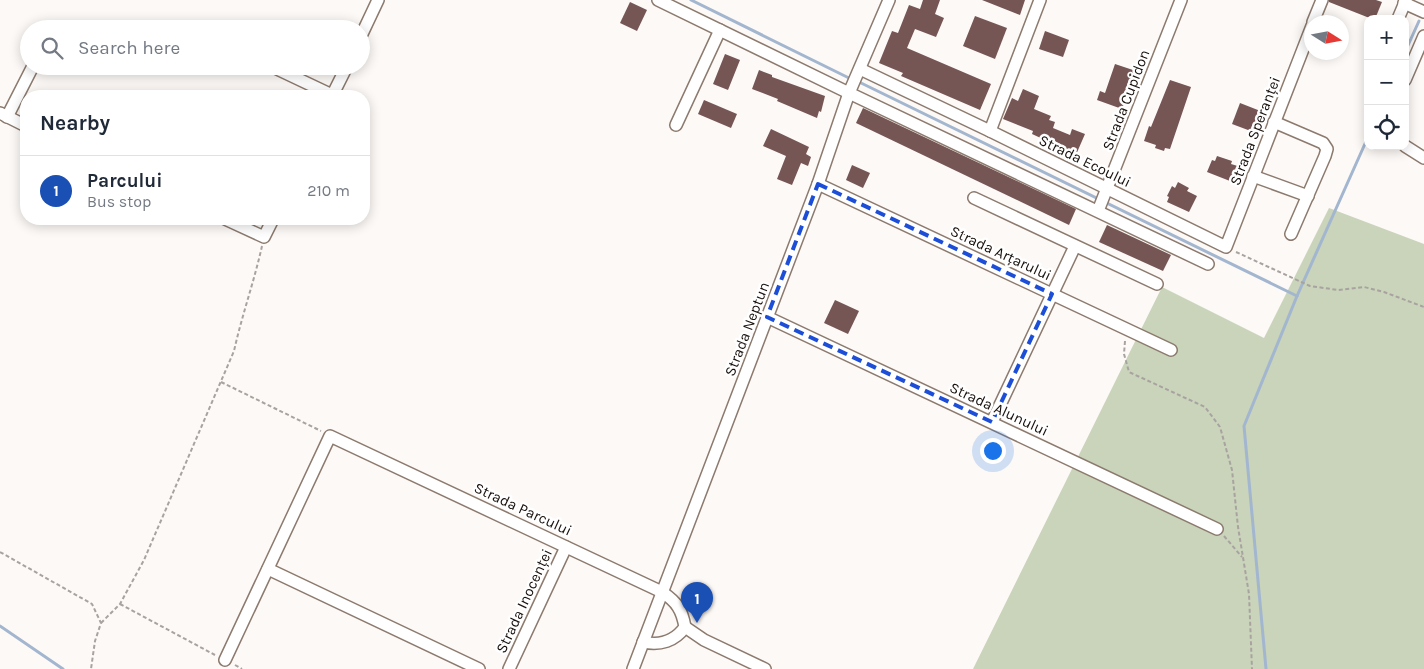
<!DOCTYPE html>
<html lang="en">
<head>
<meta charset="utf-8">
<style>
  :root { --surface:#fff; --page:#f6f6f7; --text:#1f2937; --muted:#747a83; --line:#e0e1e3; --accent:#5956ce }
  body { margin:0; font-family:Karla,sans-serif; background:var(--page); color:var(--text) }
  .controls { position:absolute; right:15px; top:15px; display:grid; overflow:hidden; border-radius:10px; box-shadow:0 2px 12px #0003 }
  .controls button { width:45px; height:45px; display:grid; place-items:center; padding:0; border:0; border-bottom:1px solid var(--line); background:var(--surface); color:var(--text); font:25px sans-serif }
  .compass { position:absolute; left:1304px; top:15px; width:45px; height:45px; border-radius:50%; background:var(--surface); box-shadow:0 2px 12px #0003; rotate:101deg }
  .you { position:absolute; left:992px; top:450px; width:18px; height:18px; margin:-12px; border:4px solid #fff; border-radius:50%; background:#1a73e8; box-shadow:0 0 0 8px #1a73e833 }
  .badge { display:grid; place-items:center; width:32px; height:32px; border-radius:50%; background:var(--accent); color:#fff; font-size:16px; font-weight:700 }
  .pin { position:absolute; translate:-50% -41px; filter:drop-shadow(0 1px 2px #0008) }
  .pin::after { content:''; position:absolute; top:26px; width:18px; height:15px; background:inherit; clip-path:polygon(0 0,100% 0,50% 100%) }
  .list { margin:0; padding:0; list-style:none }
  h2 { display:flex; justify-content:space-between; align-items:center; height:65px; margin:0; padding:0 20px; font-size:21px }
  h2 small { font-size:16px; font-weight:400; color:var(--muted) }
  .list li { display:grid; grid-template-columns:32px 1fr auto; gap:15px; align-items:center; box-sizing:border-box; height:70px; padding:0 20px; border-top:1px solid var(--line) }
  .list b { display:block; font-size:19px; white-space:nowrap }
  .list p { margin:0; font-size:16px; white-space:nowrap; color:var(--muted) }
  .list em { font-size:16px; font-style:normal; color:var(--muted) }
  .icon { flex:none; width:28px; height:28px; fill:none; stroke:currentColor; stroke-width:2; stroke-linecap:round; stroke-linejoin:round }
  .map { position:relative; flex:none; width:1424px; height:669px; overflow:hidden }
  .search { position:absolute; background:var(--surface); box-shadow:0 2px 12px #0003; left:20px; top:20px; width:350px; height:55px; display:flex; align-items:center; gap:12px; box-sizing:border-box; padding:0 18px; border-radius:28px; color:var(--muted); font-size:19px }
  .panel { position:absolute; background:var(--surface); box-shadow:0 2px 12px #0003; left:20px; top:90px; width:350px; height:135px; border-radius:20px }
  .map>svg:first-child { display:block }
</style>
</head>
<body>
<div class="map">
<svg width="1424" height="669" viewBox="0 0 1424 669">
  <rect width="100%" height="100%" fill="#fdf9f6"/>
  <!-- green -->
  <path fill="#c9d4ba" d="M1329 208 1424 244V669H973L1162 287 1264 338Z"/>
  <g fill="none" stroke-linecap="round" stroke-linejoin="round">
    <!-- stream -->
    <g stroke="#a3b6cf" stroke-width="3">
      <path d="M691 0 851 79"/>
      <path d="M1405 52 1419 21"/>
      <path d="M857 81 1297 296"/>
      <path d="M0 626 63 669"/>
      <path d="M1266 669 1244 426 1297 296 1368 137"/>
    </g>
  </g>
  <!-- building -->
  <g fill="#755655">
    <path d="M923 0H940L935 14 944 18 936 37 915 29 907 48 991 84 980 110 901 76 903 73 879 63 892 31 898 33 909 5 920 9Z"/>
    <path d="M982 0H1025L1020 15Z"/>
    <path d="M1329 0H1376L1382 2 1375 19H1372L1329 2Z"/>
    <path d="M630 2 647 10 637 31 620 23Z"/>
    <path d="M975 16 1007 28 995 59 963 46Z"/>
    <path d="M1045 31 1069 40 1063 57 1039 49Z"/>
    <path d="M725 54 740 60 728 90 713 84Z"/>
    <path d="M1115 64 1136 71 1122 109 1097 100 1100 91 1105 93Z"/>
    <path d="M759 70 772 75V77L825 96 821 112 819 111 817 118 777 101 778 99 752 89Z"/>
    <path d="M1170 80 1191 87 1170 149 1165 148 1164 151 1155 148 1156 145 1144 141 1149 126 1151 127Z"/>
    <path d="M1023 89 1039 96 1034 109 1051 116 1049 120 1055 122 1053 128 1070 135 1072 129 1085 134 1075 157 1064 152 1066 147 1046 138 1045 140 1032 134 1033 131 1003 119 1012 98 1018 101Z"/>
    <path d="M704 100 737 114 731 128 698 114Z"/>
    <path d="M1240 103 1263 112 1256 133 1232 124Z"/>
    <path d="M863 108 1076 209 1069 225 856 123Z"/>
    <path d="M771 129 809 147 806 154 811 157 808 166 801 163 792 185 777 179 786 156 763 146Z"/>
    <path d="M1217 156 1232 161 1231 164 1241 167 1235 183 1207 172 1212 160 1215 161Z"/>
    <path d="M852 165 870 173 863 188 846 180Z"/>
    <path d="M1178 182 1189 188 1187 191 1197 196 1189 212 1167 202 1169 197 1167 196 1172 186 1175 188Z"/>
    <path d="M1107 225 1171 255 1163 271 1099 242Z"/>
    <path d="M835 300 859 311 848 334 824 323Z"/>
  </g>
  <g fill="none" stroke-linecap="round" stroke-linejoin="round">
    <defs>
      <g id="minor">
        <path d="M658 0 849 93 1208 264"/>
        <path d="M1404 3 1424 12"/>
        <path d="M1398 19 1406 0"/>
        <path d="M1313 22 1322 0"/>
        <path d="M361 36 378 0"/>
        <path d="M275 68 332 95"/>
        <path d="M860 69 990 131 1226 247 1312 26"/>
        <path d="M1405 80 1424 36"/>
        <path d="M332 96 347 66"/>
        <path d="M0 113 26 126"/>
        <path d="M7 117 33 66"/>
        <path d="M1274 122 1323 143 1327 149 1325 156 1291 234"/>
        <path d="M676 125 720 30"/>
        <path d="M990 131 1040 0"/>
        <path d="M1405 146 1424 158"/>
        <path d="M1253 176 1308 196"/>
        <path d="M818 184 1171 350"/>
        <path d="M974 198 1157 284"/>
        <path d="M1098 211 1181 0"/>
        <path d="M225 219 264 237 273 219"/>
        <path d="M767 317 1217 529"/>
        <path d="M992 422 1075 246"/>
        <path d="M268 569 479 669"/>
        <path d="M685 627 704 640 765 669"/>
        <path d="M225 660 330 436 662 592C677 602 682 610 685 627 675 641 660 646 643 642"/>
        <path d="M509 669 566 547"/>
        <path d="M633 669 818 184 849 93 889 0"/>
      </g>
    </defs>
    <!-- minor casing -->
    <use href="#minor" stroke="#8c7a6e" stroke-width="14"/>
    <!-- path -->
    <g stroke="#a8a3a0" stroke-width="2" stroke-dasharray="4 2.5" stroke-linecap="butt">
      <path d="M1236 252 1310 286 1338 290 1364 287 1384 292 1424 307"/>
      <path d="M1125 341 1124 354 1129 372 1205 407 1220 427 1232 470 1238 527 1249 594 1252 669"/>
      <path d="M221 382 321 431"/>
      <path d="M1224 536 1242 557"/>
      <path d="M0 552 92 604 101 623 95 641 91 669"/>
      <path d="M120 604 215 655"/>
      <path d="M101 623 120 604 144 560 234 351C242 315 254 282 262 246"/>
      <path d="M235 665 242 669"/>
    </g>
    <!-- minor -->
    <use href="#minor" stroke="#fff" stroke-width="11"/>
  </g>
  <!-- marked area -->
  <path fill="none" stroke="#1d4ed8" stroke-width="4" stroke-dasharray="10 6" stroke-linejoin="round" d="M818 184 1052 294 992 422 767 317Z"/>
  <g text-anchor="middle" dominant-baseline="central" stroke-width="5" stroke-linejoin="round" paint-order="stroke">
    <!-- street labels -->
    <g font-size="15" fill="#17100c" stroke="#fff">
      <text transform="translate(1126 100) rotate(-69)">Strada Cupidon</text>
      <text transform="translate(1255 131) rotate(-69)">Strada Speranței</text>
      <text transform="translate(1085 161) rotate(26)">Strada Ecoului</text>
      <text transform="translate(1001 253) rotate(25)">Strada Arțarului</text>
      <text transform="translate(747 329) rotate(-69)">Strada Neptun</text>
      <text transform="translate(999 409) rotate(25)">Strada Alunului</text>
      <text transform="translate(523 509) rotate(25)">Strada Parcului</text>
      <text transform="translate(524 601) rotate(-65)">Strada Inocenței</text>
    </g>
  </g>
</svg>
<div class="controls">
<button>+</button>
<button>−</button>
<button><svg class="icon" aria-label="locate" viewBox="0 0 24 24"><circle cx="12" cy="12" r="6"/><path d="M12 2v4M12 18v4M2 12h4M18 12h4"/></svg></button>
</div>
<svg class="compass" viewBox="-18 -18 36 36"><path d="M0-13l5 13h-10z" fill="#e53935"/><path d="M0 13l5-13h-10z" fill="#747a83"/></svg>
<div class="you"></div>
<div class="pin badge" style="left:697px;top:623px;background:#1a4fb4">1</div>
<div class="search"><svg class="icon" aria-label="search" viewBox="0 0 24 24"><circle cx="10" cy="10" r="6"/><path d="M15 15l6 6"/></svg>Search here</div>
<section class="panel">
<h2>Nearby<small></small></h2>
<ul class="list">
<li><span class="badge" style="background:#1a4fb4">1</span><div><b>Parcului</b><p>Bus stop</p></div><em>210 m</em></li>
</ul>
</section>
</div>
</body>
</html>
